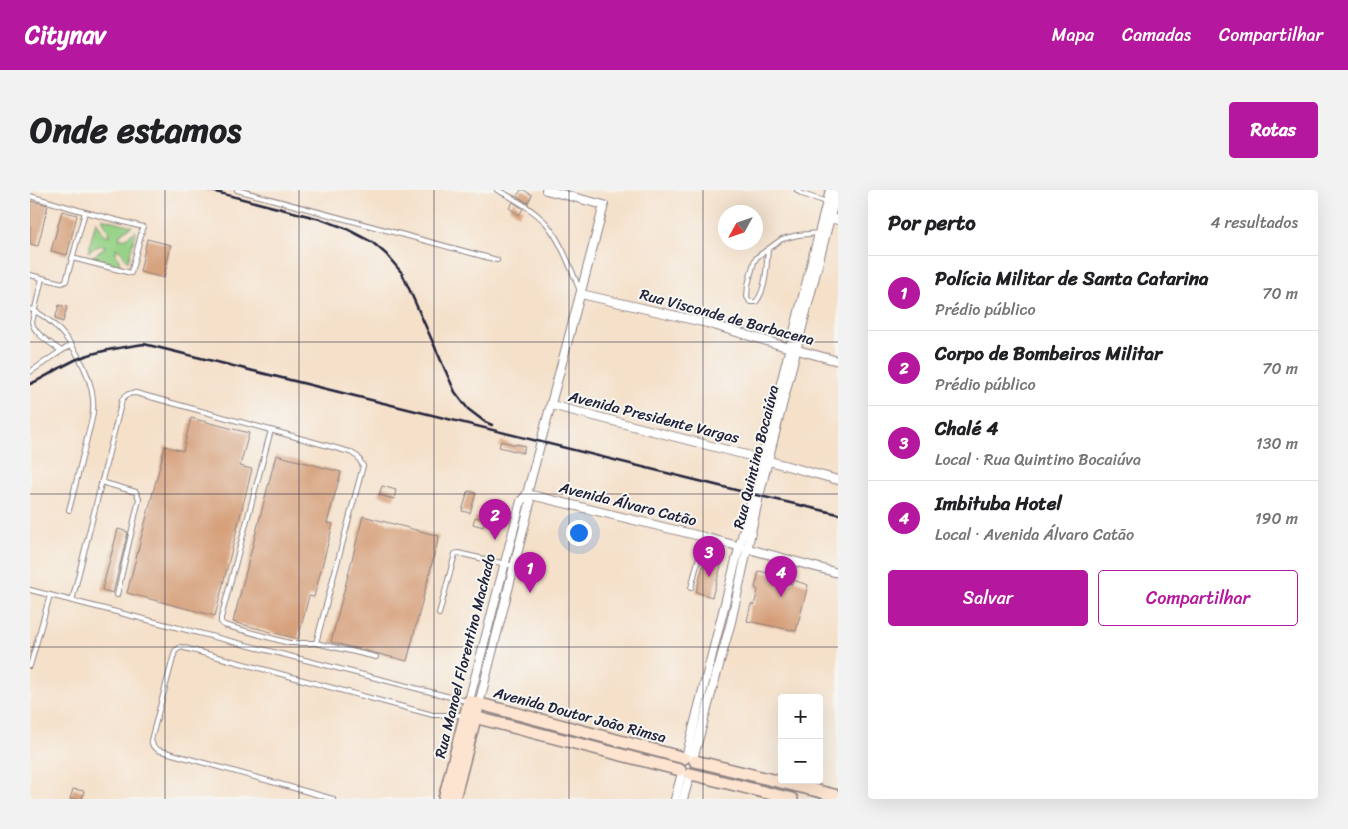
<!DOCTYPE html>
<html lang="pt">
<head>
<meta charset="utf-8">
<style>
  :root { --surface:#fff; --page:#f2f2f2; --text:#202124; --muted:#757577; --line:#e0e0e0; --accent:#b5179e }
  body { margin:0; font-family:Sriracha,sans-serif; background:var(--page); color:var(--text) }
  .controls { position:absolute; right:15px; bottom:15px; display:grid; overflow:hidden; border-radius:5px; box-shadow:0 5px 20px #0002 }
  .controls button { width:45px; height:45px; display:grid; place-items:center; padding:0; border:0; border-bottom:1px solid var(--line); background:var(--surface); color:var(--text); font:25px sans-serif }
  .compass { position:absolute; left:688px; top:15px; width:45px; height:45px; border-radius:50%; background:var(--surface); box-shadow:0 5px 20px #0002; rotate:230deg }
  .you { position:absolute; left:548px; top:342px; width:18px; height:18px; margin:-12px; border:4px solid #fff; border-radius:50%; background:#1a73e8; box-shadow:0 0 0 8px #1a73e833 }
  .badge { display:grid; place-items:center; width:32px; height:32px; border-radius:50%; background:var(--accent); color:#fff; font-size:16px; font-weight:700 }
  .pin { position:absolute; translate:-50% -41px; filter:drop-shadow(0 1px 2px #0008) }
  .pin::after { content:''; position:absolute; top:26px; width:18px; height:15px; background:inherit; clip-path:polygon(0 0,100% 0,50% 100%) }
  .list { margin:0; padding:0; list-style:none }
  h2 { display:flex; justify-content:space-between; align-items:center; height:65px; margin:0; padding:0 20px; font-size:21px }
  h2 small { font-size:16px; font-weight:400; color:var(--muted) }
  .list li { display:grid; grid-template-columns:32px 1fr auto; gap:15px; align-items:center; box-sizing:border-box; height:75px; padding:0 20px; border-top:1px solid var(--line) }
  .list b { display:block; font-size:19px; white-space:nowrap }
  .list p { margin:0; font-size:16px; white-space:nowrap; color:var(--muted) }
  .list em { font-size:16px; font-style:normal; color:var(--muted) }
  .actions { display:flex; gap:10px; padding:15px 20px }
  .actions a { flex:1; padding:11px 0; border:1px solid var(--accent); border-radius:5px; text-align:center; font-size:18px; color:var(--accent) }
  .actions .main { background:var(--accent); color:#fff }
  .map { position:relative; flex:none; width:808px; height:609px; overflow:hidden; border-radius:5px }
  header { display:flex; align-items:center; gap:30px; box-sizing:border-box; height:70px; padding:0 25px; background:var(--accent); color:#fff }
  header strong { font-size:24px }
  nav { display:flex; gap:28px; margin-inline-start:auto; font-size:18px }
  .intro { display:flex; align-items:center; justify-content:space-between; box-sizing:border-box; height:120px; padding:0 30px }
  h1 { margin:0; font-size:35px }
  .button { padding:12px 22px; border-radius:5px; background:var(--accent); color:#fff; font-size:18px; font-weight:700 }
  main { display:flex; gap:30px; padding:0 30px }
  aside { flex:1; background:var(--surface); border-radius:5px; box-shadow:0 5px 20px #0002 }
  .map>svg:first-child { display:block }
</style>
</head>
<body>
<header>
<strong>Citynav</strong>
<nav><a>Mapa</a><a>Camadas</a><a>Compartilhar</a></nav>
</header>
<div class="intro"><h1>Onde estamos</h1><a class="button">Rotas</a></div>
<main>
<div class="map">
<svg width="808" height="609" viewBox="0 0 808 609">
  <rect width="100%" height="100%" fill="#f6f6f2"/>
  <filter id="ink" filterUnits="userSpaceOnUse"><feTurbulence type="fractalNoise" baseFrequency=".02" numOctaves="2"/><feDisplacementMap in="SourceGraphic" scale="10" xChannelSelector="R" yChannelSelector="G"/><feConvolveMatrix kernelMatrix="1 2 1 2 8 2 1 2 1" color-interpolation-filters="sRGB"/></filter>
  <filter id="wash" filterUnits="userSpaceOnUse"><feTurbulence type="fractalNoise" baseFrequency=".0096" numOctaves="4" result="noise"/><feDisplacementMap in="SourceGraphic" scale="20" xChannelSelector="R" yChannelSelector="G"/><feGaussianBlur stdDeviation="1.12" result="paint"/><feColorMatrix in="noise" values="0 0 0 0 0 0 0 0 0 0 0 0 0 0 0 0 0 1.4 0 .05"/><feComposite in="paint" operator="in"/></filter>
  <g filter="url(#wash)">
    <rect width="100%" height="100%" fill="#f5e0c9"/>
    <!-- green -->
    <path fill="#96d287" stroke="#5c7a61" d="M72 28 102 36 91 43 89 49H94L106 41 98 72 91 62 86 58V64L91 75 61 68 76 56C70 54 64 58 58 62L66 31 74 44 79 46 78 41Z"/>
    <g id="blocks">
      <!-- building -->
      <g fill="#d59e78">
        <path d="M491 0H494L502 5 498 13 487 6Z"/>
        <path d="M0 11 18 15 8 56 0 54Z"/>
        <path d="M483 12 493 19 489 25 479 18Z"/>
        <path d="M32 21 47 25 37 65 21 61Z"/>
        <path d="M117 49 141 55 134 88 110 82Z"/>
        <path d="M29 115 37 117 33 132 25 129Z"/>
        <path d="M161 228 219 243 210 276 222 279 185 426 97 403 135 256 153 261Z"/>
        <path d="M471 251 486 255 487 254 495 256 493 263 469 257Z"/>
        <path d="M246 265 311 282 297 333 303 334 284 407 279 406 268 449 203 432Z"/>
        <path d="M352 296 366 300 364 309 349 305Z"/>
        <path d="M438 301 446 303 440 323 432 321Z"/>
        <path d="M333 326 409 346 377 471 301 452Z"/>
        <path d="M445 327 455 329 453 337 443 334Z"/>
        <path d="M88 339 98 342 83 403 72 400Z"/>
        <path d="M675 368 692 373 682 407 666 402Z"/>
        <path d="M729 381 745 385V389L762 394 763 390 778 395 766 441 717 431 721 414 724 415 728 400 725 398Z"/>
        <path d="M43 599 54 601 52 609H40Z"/>
      </g>
    </g>
  </g>
  <g filter="url(#ink)">
    <use href="#blocks" fill-opacity="0" stroke="#8c8182" stroke-width="1"/>
    <g fill="none" stroke-linecap="round" stroke-linejoin="round">
      <defs>
        <g id="lane">
          <path d="M207 0 467 70"/>
          <path d="M467 0C484 8 501 18 515 32 531 50 541 79 550 101"/>
          <path d="M767 0 772 4 797 12"/>
          <path d="M0 6 55 22 36 91 32 93 12 88"/>
          <path d="M738 60C736 77 737 98 726 112H720L717 107 718 95 724 72 727 67 752 49 768 45 789 43"/>
          <path d="M42 68 101 83 113 37 55 22"/>
          <path d="M0 85 12 88 2 132C4 144 21 153 31 161"/>
          <path d="M0 119C34 132 67 186 63 222 62 232 58 243 56 253 50 275 45 298 39 320"/>
          <path d="M0 182 31 161 42 155"/>
          <path d="M241 240 191 428V432L194 435 259 453H286"/>
          <path d="M71 292 106 302 109 309 87 405"/>
          <path d="M661 398 674 347"/>
          <path d="M0 400 436 511"/>
          <path d="M42 411 92 210C96 204 99 203 106 203L320 262 328 267 333 276 286 453 346 467"/>
          <path d="M409 424 425 364 428 363 484 376"/>
          <path d="M0 476 20 405"/>
          <path d="M303 609 128 560 123 556 121 550 145 461 151 457 403 525H434"/>
        </g>
        <g id="street">
          <path d="M795 27 808 30"/>
          <path d="M551 104 677 133 760 158 808 171"/>
          <path d="M521 215 732 269 808 290"/>
          <path d="M497 304 674 347 808 383"/>
          <path d="M439 511 491 311 497 304"/>
          <path d="M449 514 500 313 497 304 574 15 516 0"/>
          <path d="M656 567 800 0"/>
          <path d="M663 569 701 432 729 306 807 0"/>
          <path d="M645 609 652 583"/>
          <path d="M653 609 660 585"/>
        </g>
        <g id="secondary">
          <path d="M436 525 650 580"/>
          <path d="M665 571 808 606"/>
          <path d="M661 584 762 609"/>
          <path d="M414 609 439 511 654 568"/>
          <path d="M424 609 447 521"/>
        </g>
      </defs>
      <!-- lane casing -->
      <use href="#lane" stroke="#8c8182" stroke-width="6"/>
      <!-- street casing -->
      <use href="#street" stroke="#8c8182" stroke-width="10"/>
      <!-- secondary casing -->
      <use href="#secondary" stroke="#8c8182" stroke-width="14"/>
      <!-- lane -->
      <use href="#lane" stroke="#fff" stroke-width="4"/>
      <!-- street -->
      <use href="#street" stroke="#fff" stroke-width="8"/>
      <!-- secondary -->
      <use href="#secondary" stroke="#fde4d0" stroke-width="11"/>
      <!-- rail -->
      <g stroke="#22223b" stroke-width="2.5">
        <path d="M178 0 290 29 315 38 342 52 356 64 372 83 425 202 438 219 455 232 462 235"/>
        <path d="M0 194C16 187 30 177 45 170 65 161 92 157 114 154L722 304 808 324"/>
      </g>
    </g>
  </g>
  <!-- grid -->
  <path fill="none" stroke="#22223b" stroke-width="1" stroke-opacity="0.55" d="M135 0V609M269 0V609M404 0V609M539 0V609M673 0V609M0 152H808M0 304H808M0 457H808"/>
  <g text-anchor="middle" dominant-baseline="central" stroke-width="4" stroke-linejoin="round" paint-order="stroke">
    <!-- street labels -->
    <g font-size="15" fill="#22223b" stroke="#f6f6f2">
      <text transform="translate(697 127) rotate(15)">Rua Visconde de Barbacena</text>
      <text transform="translate(624 227) rotate(14)">Avenida Presidente Vargas</text>
      <text transform="translate(726 267) rotate(-76)">Rua Quintino Bocaiúva</text>
      <text transform="translate(598 314) rotate(14)">Avenida Álvaro Catão</text>
      <text transform="translate(435 466) rotate(-76)">Rua Manoel Florentino Machado</text>
      <text transform="translate(550 525) rotate(15)">Avenida Doutor João Rimsa</text>
    </g>
  </g>
</svg>
<div class="controls">
<button>+</button>
<button>−</button>
</div>
<svg class="compass" viewBox="-18 -18 36 36"><path d="M0-13l5 13h-10z" fill="#e53935"/><path d="M0 13l5-13h-10z" fill="#757577"/></svg>
<div class="you"></div>
<div class="pin badge" style="left:500px;top:403px">1</div>
<div class="pin badge" style="left:465px;top:350px">2</div>
<div class="pin badge" style="left:679px;top:387px">3</div>
<div class="pin badge" style="left:751px;top:407px">4</div>
</div>
<aside>
<h2>Por perto<small>4 resultados</small></h2>
<ul class="list">
<li><span class="badge">1</span><div><b>Polícia Militar de Santa Catarina</b><p>Prédio público</p></div><em>70 m</em></li>
<li><span class="badge">2</span><div><b>Corpo de Bombeiros Militar</b><p>Prédio público</p></div><em>70 m</em></li>
<li><span class="badge">3</span><div><b>Chalé 4</b><p>Local · Rua Quintino Bocaiúva</p></div><em>130 m</em></li>
<li><span class="badge">4</span><div><b>Imbituba Hotel</b><p>Local · Avenida Álvaro Catão</p></div><em>190 m</em></li>
</ul>
<div class="actions"><a class="main">Salvar</a><a>Compartilhar</a></div>
</aside>
</main>
</body>
</html>
